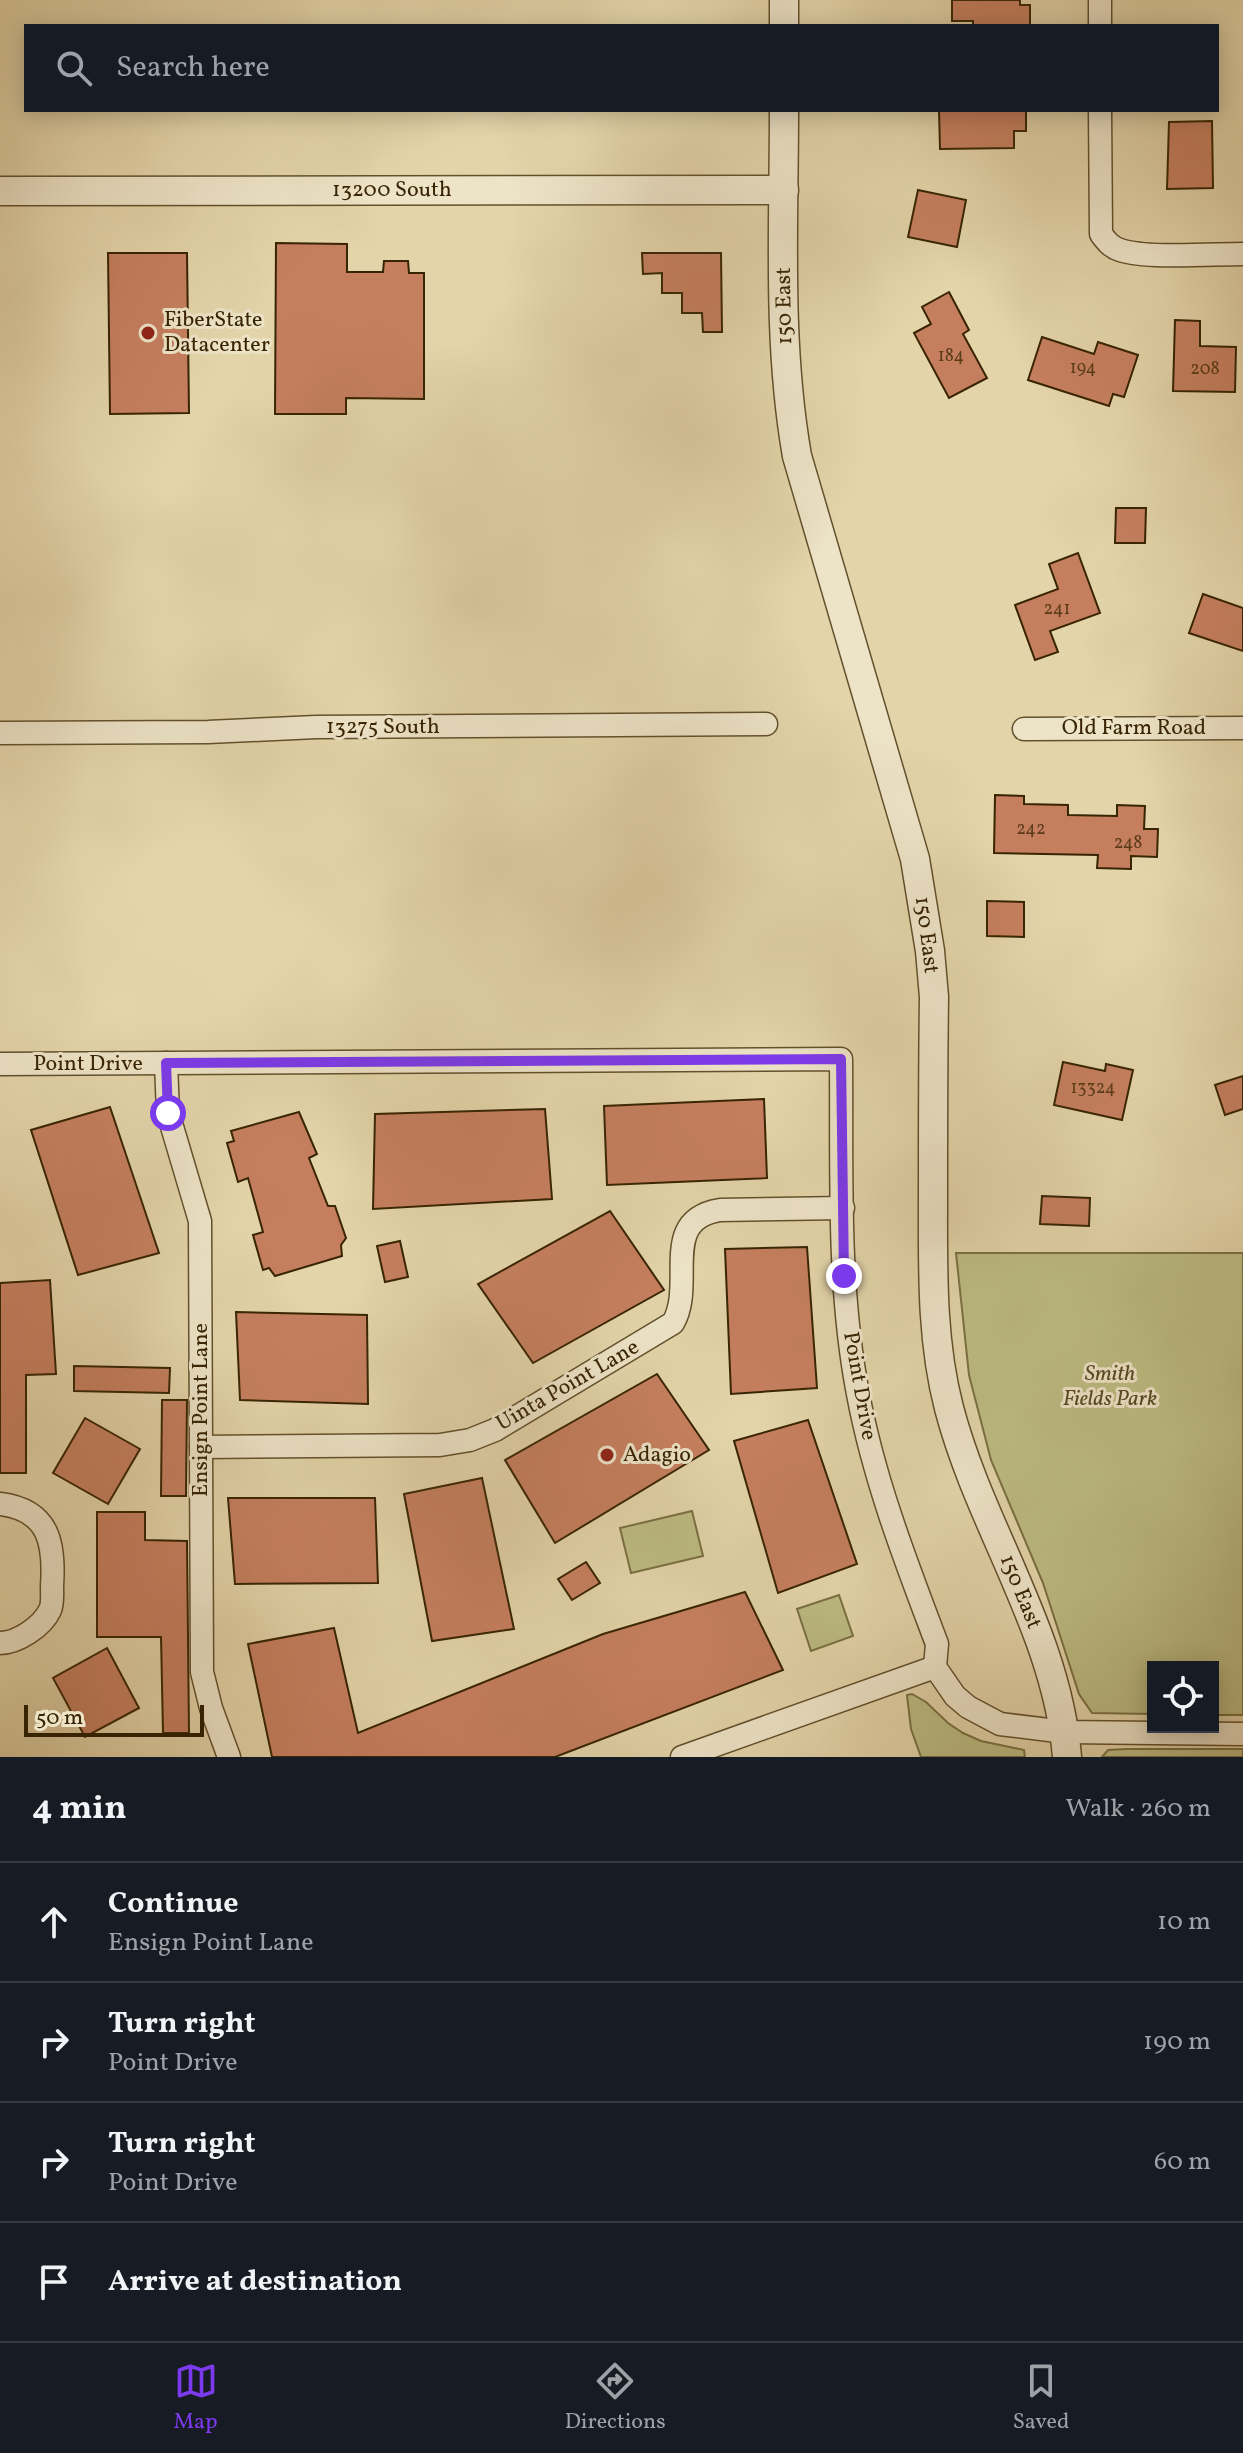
<!DOCTYPE html>
<html lang="en">
<head>
<meta charset="utf-8">
<style>
  :root { --surface:#171b24; --page:#242831; --text:#f1f3f6; --muted:#9ea1a6; --line:#363941; --accent:#7c3aed }
  body { margin:0; font-family:Vollkorn,serif; background:var(--page); color:var(--text) }
  .controls { position:absolute; right:24px; bottom:24px; display:grid; overflow:hidden; border-radius:0px; box-shadow:0 4px 20px #0003 }
  .controls button { width:72px; height:72px; display:grid; place-items:center; padding:0; border:0; border-bottom:2px solid var(--line); background:var(--surface); color:var(--text); font:40px sans-serif }
  .scale { position:absolute; left:24px; bottom:20px; width:180px; box-sizing:border-box; padding-left:8px; border:4px solid #382403; border-top:0; font-size:22px; line-height:28px; white-space:nowrap; color:#382403; -webkit-text-stroke:6px #ede3c7; paint-order:stroke }
  .stop { position:absolute; width:24px; height:24px; margin:-18px; border:6px solid #7c3aed; border-radius:50%; background:#fff }
  .stop.end { background:#7c3aed; border-color:#fff; box-shadow:0 2px 8px #0008 }
  .list { margin:0; padding:0; list-style:none }
  h2 { display:flex; justify-content:space-between; align-items:center; height:104px; margin:0; padding:0 32px; font-size:34px }
  h2 small { font-size:26px; font-weight:400; color:var(--muted) }
  .list li { display:grid; grid-template-columns:52px 1fr auto; gap:24px; align-items:center; box-sizing:border-box; height:120px; padding:0 32px; border-top:2px solid var(--line) }
  .list b { display:block; font-size:30px; white-space:nowrap }
  .list p { margin:0; font-size:26px; white-space:nowrap; color:var(--muted) }
  .list em { font-size:26px; font-style:normal; color:var(--muted) }
  .icon { flex:none; width:44px; height:44px; fill:none; stroke:currentColor; stroke-width:2; stroke-linecap:round; stroke-linejoin:round }
  .map { position:relative; flex:none; width:1243px; height:1757px; overflow:hidden }
  .search { position:absolute; background:var(--surface); box-shadow:0 4px 20px #0003; left:24px; right:24px; top:24px; height:88px; display:flex; align-items:center; gap:20px; box-sizing:border-box; padding:0 28px; border-radius:0px; color:var(--muted); font-size:30px }
  .sheet { height:584px; background:var(--surface) }
  nav { display:flex; justify-content:space-around; align-items:center; box-sizing:border-box; height:112px; border-top:2px solid var(--line); background:var(--surface); font-size:22px; color:var(--muted) }
  nav a { display:grid; justify-items:center; gap:4px }
  nav .on { color:var(--accent) }
  .map>svg:first-child { display:block }
</style>
</head>
<body>
<div class="map">
<svg width="1243" height="1757" viewBox="0 0 1243 1757">
  <rect width="100%" height="100%" fill="#e3d4a9"/>
  <filter id="stains"><feTurbulence type="fractalNoise" baseFrequency=".0025" numOctaves="4"/><feColorMatrix values="0 0 0 0 .2 0 0 0 0 .09 0 0 0 0 .02 0 0 0 .5 -.17"/></filter>
  <radialGradient id="worn" r=".72"><stop offset=".6" stop-color="#630" stop-opacity="0"/><stop offset="1" stop-color="#630" stop-opacity=".3"/></radialGradient>
  <!-- green -->
  <g fill="#bcbb82" stroke="#7a7042" stroke-width="2">
    <path d="M956 1253H1243V1715H1213V1667H1153V1714L1092 1713 1079 1694 1043 1583 991 1460 969 1375Z"/>
    <path d="M692 1511 703 1556 631 1573 620 1528Z"/>
    <path d="M839 1595 853 1636 811 1651 797 1609Z"/>
    <path d="M912 1694 926 1702 948 1723 963 1733 981 1741 1024 1750 1025 1757H921L911 1729 907 1695Z"/>
    <path d="M1126 1749H1243V1757H1102L1108 1750Z"/>
  </g>
  <!-- building -->
  <g fill="#c57f5f" stroke="#382403" stroke-width="2">
    <path d="M952 0H1020V5H1030V26H973V21H952Z"/>
    <path d="M939 110H1026V131H1014V148L940 149Z"/>
    <path d="M1212 121 1213 188 1167 189 1169 122Z"/>
    <path d="M918 190 966 200 957 247 908 237Z"/>
    <path d="M276 243 347 244V272H383L384 261H408L409 273H424V399L346 398V414H275Z"/>
    <path d="M108 253H187L189 413 110 414Z"/>
    <path d="M642 253H721L722 332H703L702 313H682V293H662V273L643 274Z"/>
    <path d="M949 292 969 330 963 334 987 378 949 398 914 333 931 324 922 307Z"/>
    <path d="M1175 320 1200 321V346L1236 347 1235 392 1173 391Z"/>
    <path d="M1042 337 1094 354 1098 342 1138 355 1124 397 1113 394 1109 406 1028 380Z"/>
    <path d="M1116 508H1146L1145 543H1115Z"/>
    <path d="M1078 553 1100 613 1050 631 1058 652 1035 660 1015 605 1058 589 1049 564Z"/>
    <path d="M1203 594 1243 608V651L1189 633Z"/>
    <path d="M995 795 1024 796V804L1068 805V815L1117 816V805L1145 806 1144 829H1158L1157 857 1131 856V869L1097 868 1098 855 994 853Z"/>
    <path d="M987 901 1024 902V937L987 936Z"/>
    <path d="M1063 1062 1105 1071 1106 1064 1133 1070 1122 1120 1054 1105Z"/>
    <path d="M1243 1076V1109L1225 1115 1215 1085Z"/>
    <path d="M764 1099 767 1178 607 1185 604 1106Z"/>
    <path d="M110 1107 159 1253 78 1275 31 1130Z"/>
    <path d="M545 1109 552 1199 373 1209 375 1114Z"/>
    <path d="M299 1112 317 1154 309 1158 328 1206H335L346 1238 341 1245 342 1256 275 1276 269 1268 263 1270 253 1235 263 1232 248 1178 238 1182 227 1143 234 1141 231 1131Z"/>
    <path d="M1042 1196 1090 1198 1089 1226 1040 1224Z"/>
    <path d="M610 1211 664 1290 533 1363 478 1284Z"/>
    <path d="M400 1241 408 1277 385 1282 377 1246Z"/>
    <path d="M807 1247 817 1388 731 1394 725 1249Z"/>
    <path d="M50 1280 56 1374 26 1375V1473H0V1283Z"/>
    <path d="M236 1312 367 1315 368 1404 240 1400Z"/>
    <path d="M74 1366 170 1368 169 1393 74 1391Z"/>
    <path d="M657 1374 709 1450 555 1543 505 1460Z"/>
    <path d="M162 1400H187L186 1496H161Z"/>
    <path d="M85 1418 140 1449 108 1504 53 1473Z"/>
    <path d="M808 1420 857 1564 778 1593 734 1441Z"/>
    <path d="M482 1478 514 1629 432 1641 404 1494Z"/>
    <path d="M228 1498H375L378 1583 235 1584Z"/>
    <path d="M97 1512H145V1540L187 1541 189 1733H163L161 1637H97Z"/>
    <path d="M586 1562 600 1583 572 1600 558 1579Z"/>
    <path d="M745 1592 783 1670 555 1757H272L248 1644 334 1628 358 1733 603 1634Z"/>
    <path d="M107 1648 139 1708 85 1737 53 1678Z"/>
  </g>
  <g fill="none" stroke-linecap="round" stroke-linejoin="round">
    <defs>
      <g id="minor">
        <path d="M1100 0V26"/>
        <path d="M1100 110 1101 234C1107 242 1111 247 1120 250 1147 259 1212 254 1243 254"/>
        <path d="M1024 729 1243 728"/>
        <path d="M0 733 208 732 316 727 766 724"/>
        <path d="M166 1063 168 1113 200 1221 202 1672 211 1708 229 1757"/>
        <path d="M0 1064 841 1059C842 1170 837 1285 858 1394 874 1480 906 1562 937 1644L935 1667 955 1696 968 1707 1000 1724 1065 1732 1243 1734"/>
        <path d="M201 1447 440 1445 470 1440 495 1430 673 1323C696 1284 658 1220 720 1210L843 1208"/>
        <path d="M0 1504C49 1510 55 1543 52 1586 52 1593 53 1604 50 1610 42 1627 17 1643 0 1643"/>
        <path d="M682 1757 935 1667"/>
      </g>
      <g id="tertiary">
        <path d="M784 0V26"/>
        <path d="M784 110C784 225 777 342 797 456L915 859 930 951 934 997C933 1064 933 1130 933 1197 933 1268 931 1339 949 1408 980 1527 1057 1632 1067 1757"/>
        <path d="M0 191 784 190"/>
      </g>
    </defs>
    <!-- minor casing -->
    <use href="#minor" stroke="#63502c" stroke-width="25"/>
    <!-- tertiary casing -->
    <use href="#tertiary" stroke="#63502c" stroke-width="31"/>
    <!-- minor -->
    <use href="#minor" stroke="#ede3c7" stroke-width="22"/>
    <!-- tertiary -->
    <use href="#tertiary" stroke="#ede3c7" stroke-width="28"/>
  </g>
  <g fill="none" stroke-linecap="round" stroke-linejoin="round">
    <!-- route -->
    <path stroke="#7c3aed" stroke-width="10" d="M168 1113 166 1063 841 1059 844 1276"/>
  </g>
  <!-- markers -->
  <g fill="#8f2418" stroke="#ede3c7" stroke-width="3">
    <circle cx="148" cy="333" r="8"/>
    <circle cx="607" cy="1455" r="8"/>
  </g>
  <g text-anchor="middle" dominant-baseline="central" stroke-width="6" stroke-linejoin="round" paint-order="stroke">
    <!-- number labels -->
    <g font-size="18" fill="#5b3b1a">
      <text x="951" y="356">184</text>
      <text x="1083" y="368">194</text>
      <text x="1205" y="369">208</text>
      <text x="1057" y="609">241</text>
      <text x="1031" y="829">242</text>
      <text x="1128" y="843">248</text>
      <text x="1093" y="1088">13324</text>
    </g>
    <!-- street labels -->
    <g font-size="22" fill="#382403" stroke="#ede3c7">
      <text x="392" y="190">13200 South</text>
      <text transform="translate(785 306) rotate(-91)">150 East</text>
      <text x="383" y="727">13275 South</text>
      <text x="1134" y="728">Old Farm Road</text>
      <text transform="translate(926 935) rotate(83)">150 East</text>
      <text x="88" y="1064">Point Drive</text>
      <text transform="translate(568 1386) rotate(-30)">Uinta Point Lane</text>
      <text transform="translate(859 1386) rotate(80)">Point Drive</text>
      <text transform="translate(201 1410) rotate(-90)">Ensign Point Lane</text>
      <text transform="translate(1020 1592) rotate(68)">150 East</text>
    </g>
    <!-- poi labels -->
    <g font-size="22" fill="#382403" stroke="#ede3c7" text-anchor="start">
      <text x="164" y="320">FiberState<tspan x="164" dy="25">Datacenter</tspan></text>
      <text x="623" y="1455">Adagio</text>
    </g>
    <!-- park labels -->
    <g font-size="22" font-style="italic" fill="#594a23" stroke="#ede3c7">
      <text x="1110" y="1374">Smith<tspan x="1110" dy="25">Fields Park</tspan></text>
    </g>
  </g>
  <rect width="100%" height="100%" filter="url(#stains)"/>
  <rect width="100%" height="100%" fill="url(#worn)"/>
</svg>
<div class="controls">
<button><svg class="icon" aria-label="locate" viewBox="0 0 24 24"><circle cx="12" cy="12" r="6"/><path d="M12 2v4M12 18v4M2 12h4M18 12h4"/></svg></button>
</div>
<div class="scale">50 m</div>
<div class="stop" style="left:168px;top:1113px"></div>
<div class="stop end" style="left:844px;top:1276px"></div>
<div class="search"><svg class="icon" aria-label="search" viewBox="0 0 24 24"><circle cx="10" cy="10" r="6"/><path d="M15 15l6 6"/></svg>Search here</div>
</div>
<section class="sheet">
<h2>4 min<small>Walk · 260 m</small></h2>
<ul class="list">
<li><svg class="icon" aria-label="ahead" viewBox="0 0 24 24"><path d="M12 20V5M6 11l6-6 6 6"/></svg><div><b>Continue</b><p>Ensign Point Lane</p></div><em>10 m</em></li>
<li><svg class="icon" aria-label="right" viewBox="0 0 24 24"><path d="M7 20v-9h11M14 6l5 5-5 5"/></svg><div><b>Turn right</b><p>Point Drive</p></div><em>190 m</em></li>
<li><svg class="icon" aria-label="right" viewBox="0 0 24 24"><path d="M7 20v-9h11M14 6l5 5-5 5"/></svg><div><b>Turn right</b><p>Point Drive</p></div><em>60 m</em></li>
<li><svg class="icon" aria-label="arrive" viewBox="0 0 24 24"><path d="M6 21V4h12l-3 4 3 4H6"/></svg><div><b>Arrive at destination</b></div></li>
</ul>
</section>
<nav>
<a class="on"><svg class="icon" aria-label="map" viewBox="0 0 24 24"><path d="M3 6l6-2 6 2 6-2v14l-6 2-6-2-6 2zM9 4v14M15 6v14"/></svg>Map</a>
<a><svg class="icon" aria-label="directions" viewBox="0 0 24 24"><path d="M12 3l9 9-9 9-9-9zM9 14v-3h6M13 9l2 2-2 2"/></svg>Directions</a>
<a><svg class="icon" aria-label="saved" viewBox="0 0 24 24"><path d="M7 4h10v16l-5-4-5 4z"/></svg>Saved</a>
</nav>
</body>
</html>
